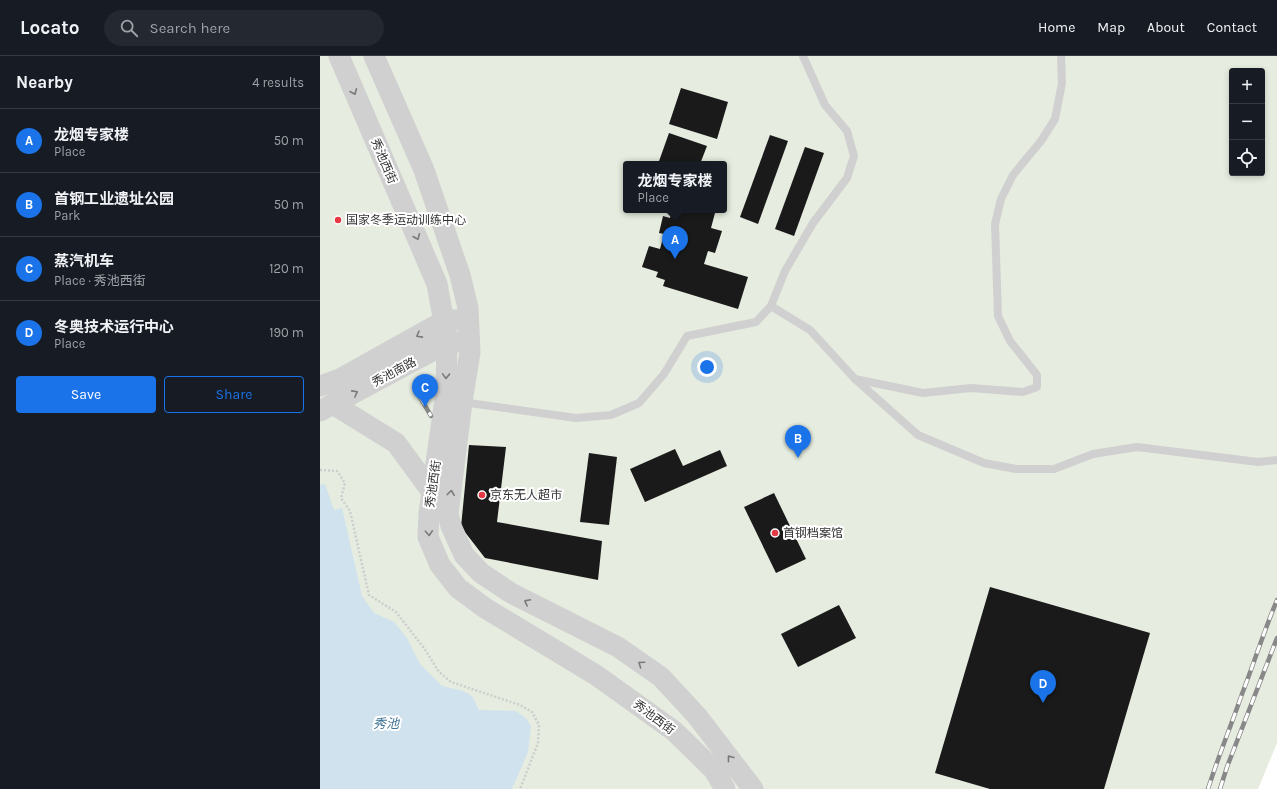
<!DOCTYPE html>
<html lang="en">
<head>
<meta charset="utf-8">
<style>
  :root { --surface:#171b24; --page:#242831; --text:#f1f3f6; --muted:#9ea1a6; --line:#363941; --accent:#1a73e8 }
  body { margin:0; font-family:Karla,"Noto Sans SC",sans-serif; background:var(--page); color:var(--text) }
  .controls { position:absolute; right:12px; top:12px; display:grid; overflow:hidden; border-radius:4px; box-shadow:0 2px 6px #0003 }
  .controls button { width:36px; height:36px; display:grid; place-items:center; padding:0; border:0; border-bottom:1px solid var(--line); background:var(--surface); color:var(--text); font:20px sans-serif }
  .you { position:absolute; left:387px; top:311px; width:14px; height:14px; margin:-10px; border:3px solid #fff; border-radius:50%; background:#1a73e8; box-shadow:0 0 0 6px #1a73e833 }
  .badge { display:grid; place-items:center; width:26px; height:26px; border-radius:50%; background:var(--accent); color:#fff; font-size:13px; font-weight:700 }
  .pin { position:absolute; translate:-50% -33px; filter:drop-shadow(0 1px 2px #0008) }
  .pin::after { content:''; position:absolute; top:21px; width:14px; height:12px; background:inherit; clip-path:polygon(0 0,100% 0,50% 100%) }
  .popup { position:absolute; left:303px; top:105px; width:104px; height:52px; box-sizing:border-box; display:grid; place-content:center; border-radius:4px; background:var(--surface); filter:drop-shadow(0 1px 3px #0005); font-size:13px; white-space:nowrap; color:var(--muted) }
  .popup b { font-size:15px; color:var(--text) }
  .popup::after { content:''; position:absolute; left:50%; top:100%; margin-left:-8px; border:8px solid transparent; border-top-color:var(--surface) }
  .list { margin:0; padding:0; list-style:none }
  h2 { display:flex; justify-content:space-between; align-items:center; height:52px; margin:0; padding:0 16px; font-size:17px }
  h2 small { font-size:13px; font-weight:400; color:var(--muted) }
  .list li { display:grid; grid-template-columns:26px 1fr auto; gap:12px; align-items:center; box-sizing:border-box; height:64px; padding:0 16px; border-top:1px solid var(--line) }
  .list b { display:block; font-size:15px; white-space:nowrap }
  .list p { margin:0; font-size:13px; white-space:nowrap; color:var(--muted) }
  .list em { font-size:13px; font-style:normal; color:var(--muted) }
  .actions { display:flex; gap:8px; padding:12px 16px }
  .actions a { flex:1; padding:9px 0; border:1px solid var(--accent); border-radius:4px; text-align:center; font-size:14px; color:var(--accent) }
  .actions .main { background:var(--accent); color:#fff }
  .icon { flex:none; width:22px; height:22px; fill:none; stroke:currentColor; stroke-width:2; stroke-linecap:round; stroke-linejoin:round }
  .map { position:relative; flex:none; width:957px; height:733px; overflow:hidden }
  header { display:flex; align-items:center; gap:24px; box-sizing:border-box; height:56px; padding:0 20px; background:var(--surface); border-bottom:1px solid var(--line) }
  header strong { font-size:19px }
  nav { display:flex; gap:22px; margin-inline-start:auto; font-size:14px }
  .search { width:280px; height:36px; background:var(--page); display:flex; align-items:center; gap:10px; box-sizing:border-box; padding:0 14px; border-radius:22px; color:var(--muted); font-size:15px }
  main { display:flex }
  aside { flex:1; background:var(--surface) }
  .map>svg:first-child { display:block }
</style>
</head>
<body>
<header>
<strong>Locato</strong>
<div class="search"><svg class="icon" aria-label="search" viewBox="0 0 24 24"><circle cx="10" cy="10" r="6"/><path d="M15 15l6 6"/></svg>Search here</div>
<nav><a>Home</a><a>Map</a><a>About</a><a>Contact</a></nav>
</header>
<main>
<aside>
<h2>Nearby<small>4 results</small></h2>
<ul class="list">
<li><span class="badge">A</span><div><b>龙烟专家楼</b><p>Place</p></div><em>50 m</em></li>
<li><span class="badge">B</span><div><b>首钢工业遗址公园</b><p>Park</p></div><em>50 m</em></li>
<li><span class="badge">C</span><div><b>蒸汽机车</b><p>Place · 秀池西街</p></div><em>120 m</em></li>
<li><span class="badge">D</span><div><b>冬奥技术运行中心</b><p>Place</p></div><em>190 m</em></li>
</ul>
<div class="actions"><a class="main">Save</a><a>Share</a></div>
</aside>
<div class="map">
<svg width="957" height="733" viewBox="0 0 957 733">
  <rect width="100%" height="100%" fill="#fff"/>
  <!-- green -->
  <path fill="#e6ecdf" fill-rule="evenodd" d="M0 0H957V687L938 733H0ZM912 15H942V117H912ZM306 108H404V154H306Z"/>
  <!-- water -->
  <path fill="#cfe2ee" d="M5 428 14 454 22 452 42 540 54 557 74 566 87 582 100 608 122 630 143 635 152 640 159 654 196 655 207 663 211 671 208 696 192 733H0V429Z"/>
  <!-- building -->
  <g fill="#1a1a1a">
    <path d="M361 32 408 46 397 83 349 68Z"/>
    <path d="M349 77 387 90 380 108H338Z"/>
    <path d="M450 79 468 85 438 168 420 161Z"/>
    <path d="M485 91 504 97 474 180 455 173Z"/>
    <path d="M352 154H384L395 157 391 172 402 175 395 197 388 195 384 208 428 221 418 253 343 230 345 224 336 221 338 216 322 211 329 190 340 193 344 178 339 177 343 160 350 162Z"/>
    <path d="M149 389 186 391 177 466 282 485 278 524 165 502 141 471Z"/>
    <path d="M355 393 363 410 400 394 407 410 325 446 310 413Z"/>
    <path d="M269 397 297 401 289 469 260 466Z"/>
    <path d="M454 437 486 503 456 517 424 451Z"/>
    <path d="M670 531 830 577 784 733H670L615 717Z"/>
    <path d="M519 549 536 582 478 611 461 578Z"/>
  </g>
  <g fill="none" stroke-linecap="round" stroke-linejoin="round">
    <!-- path -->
    <path stroke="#cdcdcd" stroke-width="2.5" stroke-dasharray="2 2" stroke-linecap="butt" d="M0 414 17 415 25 427 21 442 30 455 49 539 76 556 104 592 119 616 131 626 200 649 212 656 219 669 218 687 200 733"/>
    <!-- service -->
    <g stroke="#d0d0d0" stroke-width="8">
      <path d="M451 250 465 215 493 167 527 122 534 100 527 75 505 49 483 0"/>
      <path d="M535 323 598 379 664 407 696 413H734L773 398 817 391 938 406 957 404"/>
      <path d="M142 346 256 362 291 359 319 347 344 318 367 280 436 266 451 250 490 274 535 323 603 337 651 332 703 336 717 331V319L690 285 678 260 675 168 681 143 693 119 721 85 735 63 742 27 741 0"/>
    </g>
    <!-- tertiary -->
    <g stroke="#d0d0d0" stroke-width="21">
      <path d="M19 0 117 228 127 283 126 336 109 457 108 481 120 509 138 532 165 552 276 619 354 675 394 714 405 733"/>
      <path d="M54 0 104 114 140 219 148 252 150 296 142 346 128 458 131 470 144 499 161 517 191 537 298 591 341 621 377 660 433 733"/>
      <path d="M0 330 20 323 124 265 136 264"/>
      <path d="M13 348 76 387 112 436"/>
      <path d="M0 355 127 287 138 286"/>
    </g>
    <defs>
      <g id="rail">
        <path d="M100 341 111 360"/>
        <path d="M888 733C898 701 911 670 922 638 934 607 944 575 957 544"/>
        <path d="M900 733 907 711 957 582"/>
      </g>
    </defs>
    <!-- rail casing -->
    <use href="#rail" stroke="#888" stroke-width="4.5"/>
    <!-- rail -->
    <use href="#rail" stroke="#fff" stroke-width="3" stroke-dasharray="9" stroke-linecap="butt"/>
  </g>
  <!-- one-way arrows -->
  <defs><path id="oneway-chevron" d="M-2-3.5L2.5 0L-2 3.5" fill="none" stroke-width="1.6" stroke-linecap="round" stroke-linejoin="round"/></defs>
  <g stroke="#7a7a7a">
    <use href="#oneway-chevron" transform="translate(34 36) rotate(67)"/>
    <use href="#oneway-chevron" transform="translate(97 181) rotate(67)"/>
    <use href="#oneway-chevron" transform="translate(99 279) rotate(151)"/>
    <use href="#oneway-chevron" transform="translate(126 320) rotate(92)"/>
    <use href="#oneway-chevron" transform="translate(35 337) rotate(-28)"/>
    <use href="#oneway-chevron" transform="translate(131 437) rotate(-83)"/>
    <use href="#oneway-chevron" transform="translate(109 477) rotate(87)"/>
    <use href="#oneway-chevron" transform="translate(207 546) rotate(-153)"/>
    <use href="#oneway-chevron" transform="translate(321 608) rotate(-145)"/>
    <use href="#oneway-chevron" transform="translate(410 702) rotate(-128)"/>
  </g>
  <!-- markers -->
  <g fill="#e63946" stroke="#fff" stroke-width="1.5">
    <circle cx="18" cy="164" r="4"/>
    <circle cx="162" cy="439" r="4"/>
    <circle cx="455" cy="477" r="4"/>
  </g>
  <g text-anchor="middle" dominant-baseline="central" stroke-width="4" stroke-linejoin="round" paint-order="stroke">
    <!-- street labels -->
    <g font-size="12" fill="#333" stroke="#fff">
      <text transform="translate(64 105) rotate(67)">秀池西街</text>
      <text transform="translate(74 316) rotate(-28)">秀池南路</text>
      <text transform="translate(113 428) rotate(-82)">秀池西街</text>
      <text transform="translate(334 661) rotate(37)">秀池西街</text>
    </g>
    <!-- poi labels -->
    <g font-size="12" fill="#333" stroke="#fff" text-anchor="start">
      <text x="26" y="164">国家冬季运动训练中心</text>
      <text x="170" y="439">京东无人超市</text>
      <text x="463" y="477">首钢档案馆</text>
    </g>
    <!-- water labels -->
    <g font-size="13" font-style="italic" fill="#3f7597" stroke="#fff">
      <text x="66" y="667">秀池</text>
    </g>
  </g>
</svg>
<div class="controls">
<button>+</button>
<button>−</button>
<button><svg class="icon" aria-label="locate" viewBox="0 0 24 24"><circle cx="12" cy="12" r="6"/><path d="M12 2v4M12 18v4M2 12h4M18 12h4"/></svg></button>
</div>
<div class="you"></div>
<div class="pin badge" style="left:355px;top:203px">A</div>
<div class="popup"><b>龙烟专家楼</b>Place</div>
<div class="pin badge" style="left:478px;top:402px">B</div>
<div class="pin badge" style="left:105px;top:351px">C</div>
<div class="pin badge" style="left:723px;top:647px">D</div>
</div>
</main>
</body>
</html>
